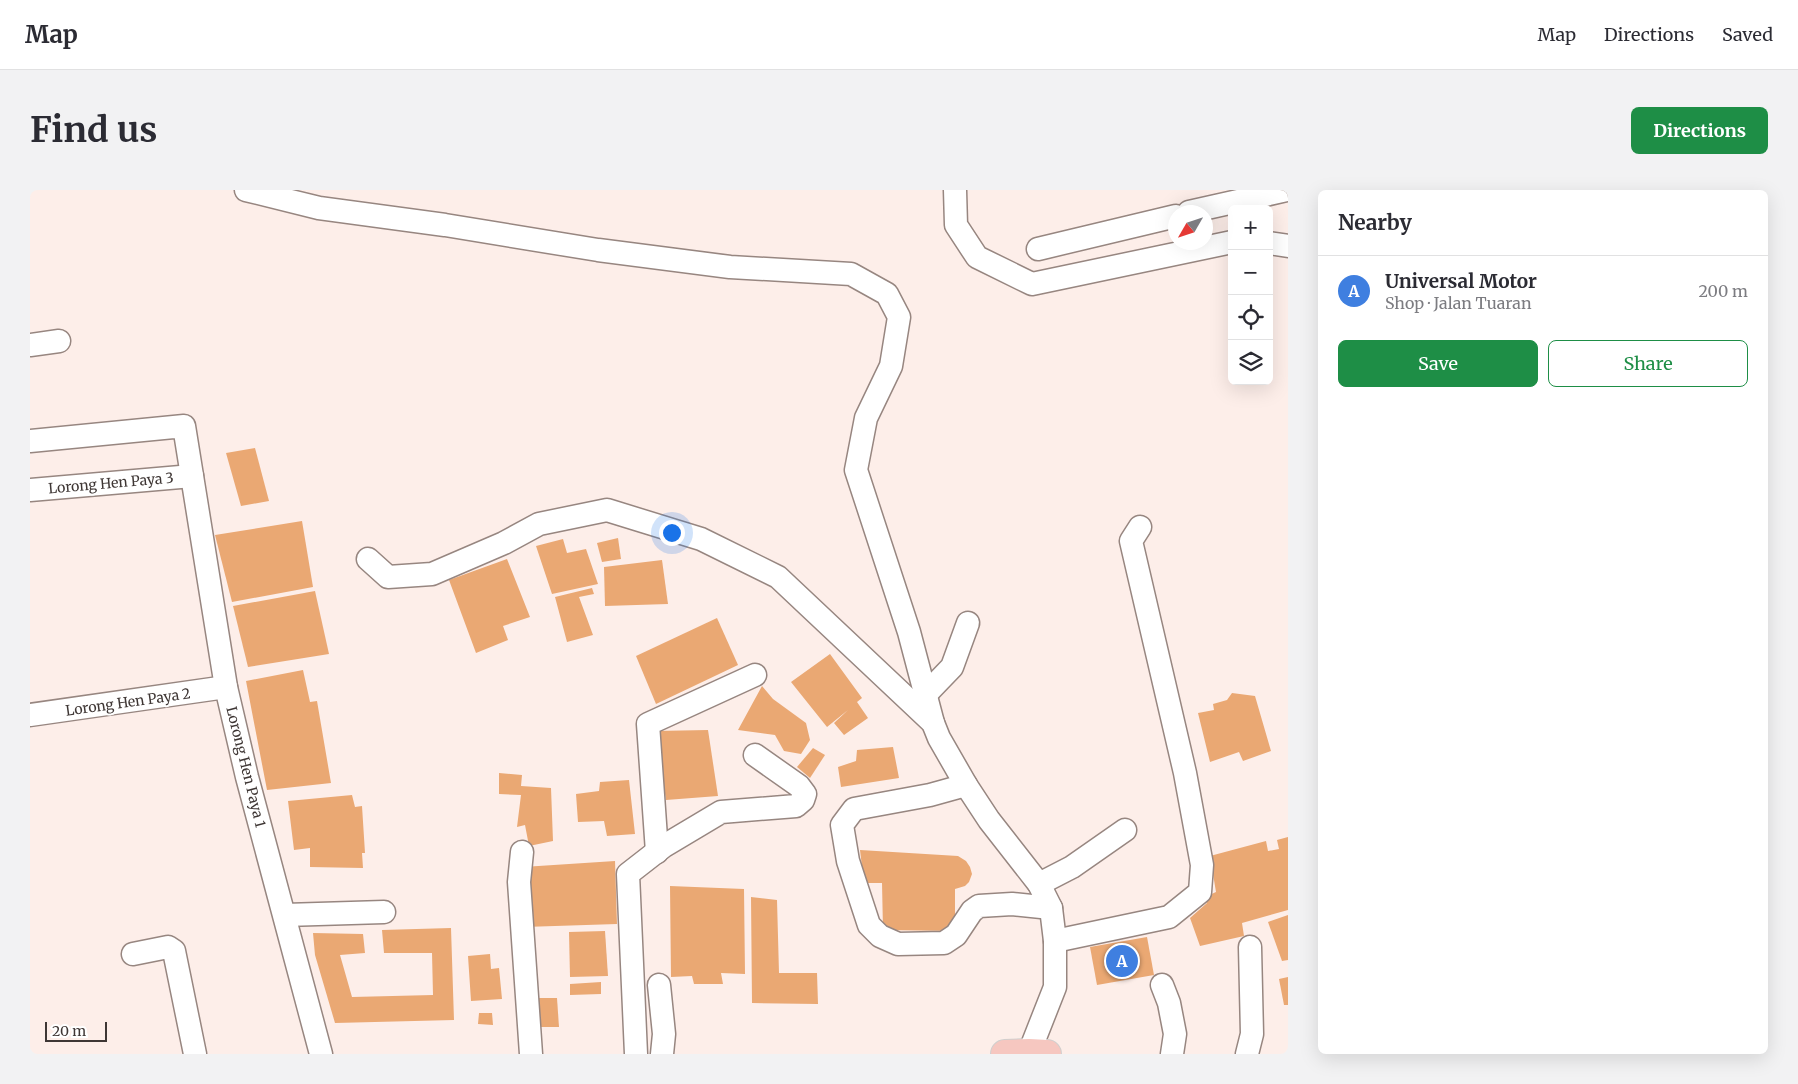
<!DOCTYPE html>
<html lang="en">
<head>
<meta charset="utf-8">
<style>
  :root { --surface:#fff; --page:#f2f2f3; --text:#2b2b33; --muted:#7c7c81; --line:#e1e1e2; --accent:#1e8e46 }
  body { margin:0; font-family:Merriweather,serif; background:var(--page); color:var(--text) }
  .controls { position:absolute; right:15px; top:15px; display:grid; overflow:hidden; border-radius:8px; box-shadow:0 5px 20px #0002 }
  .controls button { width:45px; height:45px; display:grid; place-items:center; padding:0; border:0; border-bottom:1px solid var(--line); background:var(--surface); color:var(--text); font:25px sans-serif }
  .compass { position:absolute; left:1138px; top:15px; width:45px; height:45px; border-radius:50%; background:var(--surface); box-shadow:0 5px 20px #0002; rotate:231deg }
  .scale { position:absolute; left:15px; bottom:12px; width:62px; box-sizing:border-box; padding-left:5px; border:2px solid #3e3634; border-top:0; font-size:14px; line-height:18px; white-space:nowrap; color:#3e3634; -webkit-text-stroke:4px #fff; paint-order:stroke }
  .you { position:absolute; left:641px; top:342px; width:18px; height:18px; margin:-12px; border:4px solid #fff; border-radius:50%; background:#1a73e8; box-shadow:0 0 0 8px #1a73e833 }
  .badge { display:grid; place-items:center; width:32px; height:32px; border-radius:50%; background:var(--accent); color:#fff; font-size:16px; font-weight:700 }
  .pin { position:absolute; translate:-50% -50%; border:2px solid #fff; box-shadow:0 1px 5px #0006 }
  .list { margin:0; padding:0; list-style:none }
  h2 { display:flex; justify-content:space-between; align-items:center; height:65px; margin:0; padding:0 20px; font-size:21px }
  h2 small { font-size:16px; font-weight:400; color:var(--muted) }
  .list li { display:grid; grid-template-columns:32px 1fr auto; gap:15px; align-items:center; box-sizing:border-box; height:70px; padding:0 20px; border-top:1px solid var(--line) }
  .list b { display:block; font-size:19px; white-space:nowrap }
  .list p { margin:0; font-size:16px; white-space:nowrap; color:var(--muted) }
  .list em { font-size:16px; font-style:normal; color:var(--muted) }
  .actions { display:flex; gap:10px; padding:15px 20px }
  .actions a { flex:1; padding:11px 0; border:1px solid var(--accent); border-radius:8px; text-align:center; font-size:18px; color:var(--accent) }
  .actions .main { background:var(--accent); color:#fff }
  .icon { flex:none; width:28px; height:28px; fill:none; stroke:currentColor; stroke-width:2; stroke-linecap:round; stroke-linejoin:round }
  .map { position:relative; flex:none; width:1258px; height:864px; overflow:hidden; border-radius:8px }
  header { display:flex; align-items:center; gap:30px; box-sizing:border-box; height:70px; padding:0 25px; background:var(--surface); border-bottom:1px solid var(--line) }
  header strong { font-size:24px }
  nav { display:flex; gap:28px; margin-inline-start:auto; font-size:18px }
  .intro { display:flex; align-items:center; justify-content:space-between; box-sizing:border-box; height:120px; padding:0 30px }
  h1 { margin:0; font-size:35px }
  .button { padding:12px 22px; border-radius:8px; background:var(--accent); color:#fff; font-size:18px; font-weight:700 }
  main { display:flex; gap:30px; padding:0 30px }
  aside { flex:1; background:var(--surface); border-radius:8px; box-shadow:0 5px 20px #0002 }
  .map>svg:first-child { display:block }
</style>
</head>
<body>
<header>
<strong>Map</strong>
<nav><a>Map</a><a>Directions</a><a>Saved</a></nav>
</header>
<div class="intro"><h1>Find us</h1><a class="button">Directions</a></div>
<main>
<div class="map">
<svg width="1258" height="864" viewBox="0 0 1258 864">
  <rect width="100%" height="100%" fill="#fdeee9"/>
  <!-- building -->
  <g fill="#eaa873">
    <path d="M225 258 239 311 211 316 196 263Z"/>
    <path d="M272 331 283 397 202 412 185 345Z"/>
    <path d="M588 348 591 369 572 372 567 353Z"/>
    <path d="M533 349 537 363 556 359 568 394 522 404 506 356Z"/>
    <path d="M477 369 500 427 473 436 478 450 446 463 419 390Z"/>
    <path d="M632 370 638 414 575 416 574 377Z"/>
    <path d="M562 398 564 404 549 407 563 445 537 452 525 407Z"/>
    <path d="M285 401 299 464 218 477 203 416Z"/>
    <path d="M687 428 708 475 626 514 606 466Z"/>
    <path d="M800 464 832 508 827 512 838 528 814 545 804 533 818 520 797 537 761 492Z"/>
    <path d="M273 480 280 512 287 511 301 593 237 600 216 491Z"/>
    <path d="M732 496 743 509 776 533 780 550 771 564 754 561 745 545 708 540Z"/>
    <path d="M1202 503 1225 506 1241 561 1213 571 1209 562 1180 572 1168 523 1184 520 1183 514 1197 510Z"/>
    <path d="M678 540 688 606 636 610 625 541Z"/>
    <path d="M863 557 869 588 811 597 808 577 826 571 827 560Z"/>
    <path d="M783 558 795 565 780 588 767 577Z"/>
    <path d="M469 583 492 585 491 596 521 598 523 651 499 656 495 635 487 637 491 605 469 604Z"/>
    <path d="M599 590 605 644 577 646 574 631 548 632 546 604 569 601 570 592Z"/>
    <path d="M322 605 325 617 332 616 335 663H332L333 678 280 677V658L264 660 258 611Z"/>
    <path d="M1258 647V720L1212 733 1214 746 1170 756 1160 728 1177 713 1175 707 1186 702 1180 666 1236 651 1238 661 1249 659 1247 650Z"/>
    <path d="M830 660 928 666 936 671 940 677 942 684 939 692 935 696 925 699V741L853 740 852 693H834Z"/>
    <path d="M585 671 587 734 494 737 493 677Z"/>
    <path d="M640 696 714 699 715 784 691 783 693 794H664L662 786 641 787Z"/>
    <path d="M721 707 747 710 749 783H787L788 814 722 813Z"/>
    <path d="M1258 725V770L1252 771 1238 732Z"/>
    <path d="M421 738 424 830 305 833 285 765 283 743 333 744 335 763 310 765 322 807 403 805 402 763H354L352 740Z"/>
    <path d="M575 741 578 786 540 787 539 742Z"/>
    <path d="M1117 747 1124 785 1067 795 1060 757Z"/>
    <path d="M460 764 461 779 469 778 472 809 441 811 438 766Z"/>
    <path d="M1258 787V815H1254L1249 789Z"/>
    <path d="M571 792V804L540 805V794Z"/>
    <path d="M505 808H527L529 837H505Z"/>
    <path d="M449 823H462L463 835 448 834Z"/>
  </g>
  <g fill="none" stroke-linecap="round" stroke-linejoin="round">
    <defs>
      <g id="minor">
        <path d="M216 0 289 18 415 35 568 60 700 77 821 84 857 104 869 127 861 176 836 228 826 280 879 442 903 533"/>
        <path d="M925 0 926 35 947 67 1002 94 1202 52"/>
        <path d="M1159 22 1257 0"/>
        <path d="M1239 53 1258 56"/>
        <path d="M1008 59 1146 26"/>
        <path d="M0 155 29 151"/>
        <path d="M0 251 154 236 196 497 217 587 291 864"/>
        <path d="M0 300 162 286"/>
        <path d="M338 369 358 387 402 384 474 353 509 334 577 320 671 349 748 387 903 533 909 548 936 595 959 630 1009 694 1021 718 1025 751V797L999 863"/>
        <path d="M895 505 922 477 938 433"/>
        <path d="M0 525 196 497"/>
        <path d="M936 595 900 605 824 619 812 635 818 671 839 735 850 746 868 754 914 753 926 745 942 721 949 716 982 714 1021 718"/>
        <path d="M492 662 489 692 501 864"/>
        <path d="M627 662 618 534 725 485"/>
        <path d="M1009 694 1042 677 1095 640"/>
        <path d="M255 725 354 722"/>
        <path d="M1025 751 1139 727 1170 702 1172 675 1155 583 1101 351 1110 337"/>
        <path d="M103 764 138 757 144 761 165 864"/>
        <path d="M629 795 634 844 632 864"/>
        <path d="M1132 795 1139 813 1145 844 1142 864"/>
        <path d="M606 864 598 684 634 656 691 622 766 616 773 610 775 604 769 596 725 565"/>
        <path d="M1217 864 1222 844 1220 757"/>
      </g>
      <path id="major" d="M975 864 999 863 1017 864"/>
    </defs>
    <!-- minor casing -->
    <use href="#minor" stroke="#978680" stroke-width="25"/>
    <!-- major casing -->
    <use href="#major" stroke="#d1cfce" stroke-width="30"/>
    <!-- minor -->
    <use href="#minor" stroke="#fff" stroke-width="22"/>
    <!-- major -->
    <use href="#major" stroke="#f6c7c0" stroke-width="28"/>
  </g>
  <g text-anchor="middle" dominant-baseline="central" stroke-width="4" stroke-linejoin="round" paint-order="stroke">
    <!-- street labels -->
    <g font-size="14" fill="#3e3634" stroke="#fff">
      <text transform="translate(81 293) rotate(-5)">Lorong Hen Paya 3</text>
      <text transform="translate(98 512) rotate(-8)">Lorong Hen Paya 2</text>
      <text transform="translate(216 577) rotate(76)">Lorong Hen Paya 1</text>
    </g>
  </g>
</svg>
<div class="controls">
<button>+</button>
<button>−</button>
<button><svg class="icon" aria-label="locate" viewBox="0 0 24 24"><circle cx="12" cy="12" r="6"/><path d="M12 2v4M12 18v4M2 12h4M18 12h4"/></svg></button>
<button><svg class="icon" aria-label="layers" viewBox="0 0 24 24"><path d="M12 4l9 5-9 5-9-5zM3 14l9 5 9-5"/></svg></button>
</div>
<svg class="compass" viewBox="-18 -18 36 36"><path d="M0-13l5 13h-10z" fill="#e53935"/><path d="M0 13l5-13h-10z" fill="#7c7c81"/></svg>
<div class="scale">20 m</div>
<div class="you"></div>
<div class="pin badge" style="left:1092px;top:771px;background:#3f7fe0">A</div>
</div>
<aside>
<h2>Nearby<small></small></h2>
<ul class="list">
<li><span class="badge" style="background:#3f7fe0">A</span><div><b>Universal Motor</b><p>Shop · Jalan Tuaran</p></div><em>200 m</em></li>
</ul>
<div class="actions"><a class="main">Save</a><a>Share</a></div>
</aside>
</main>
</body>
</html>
